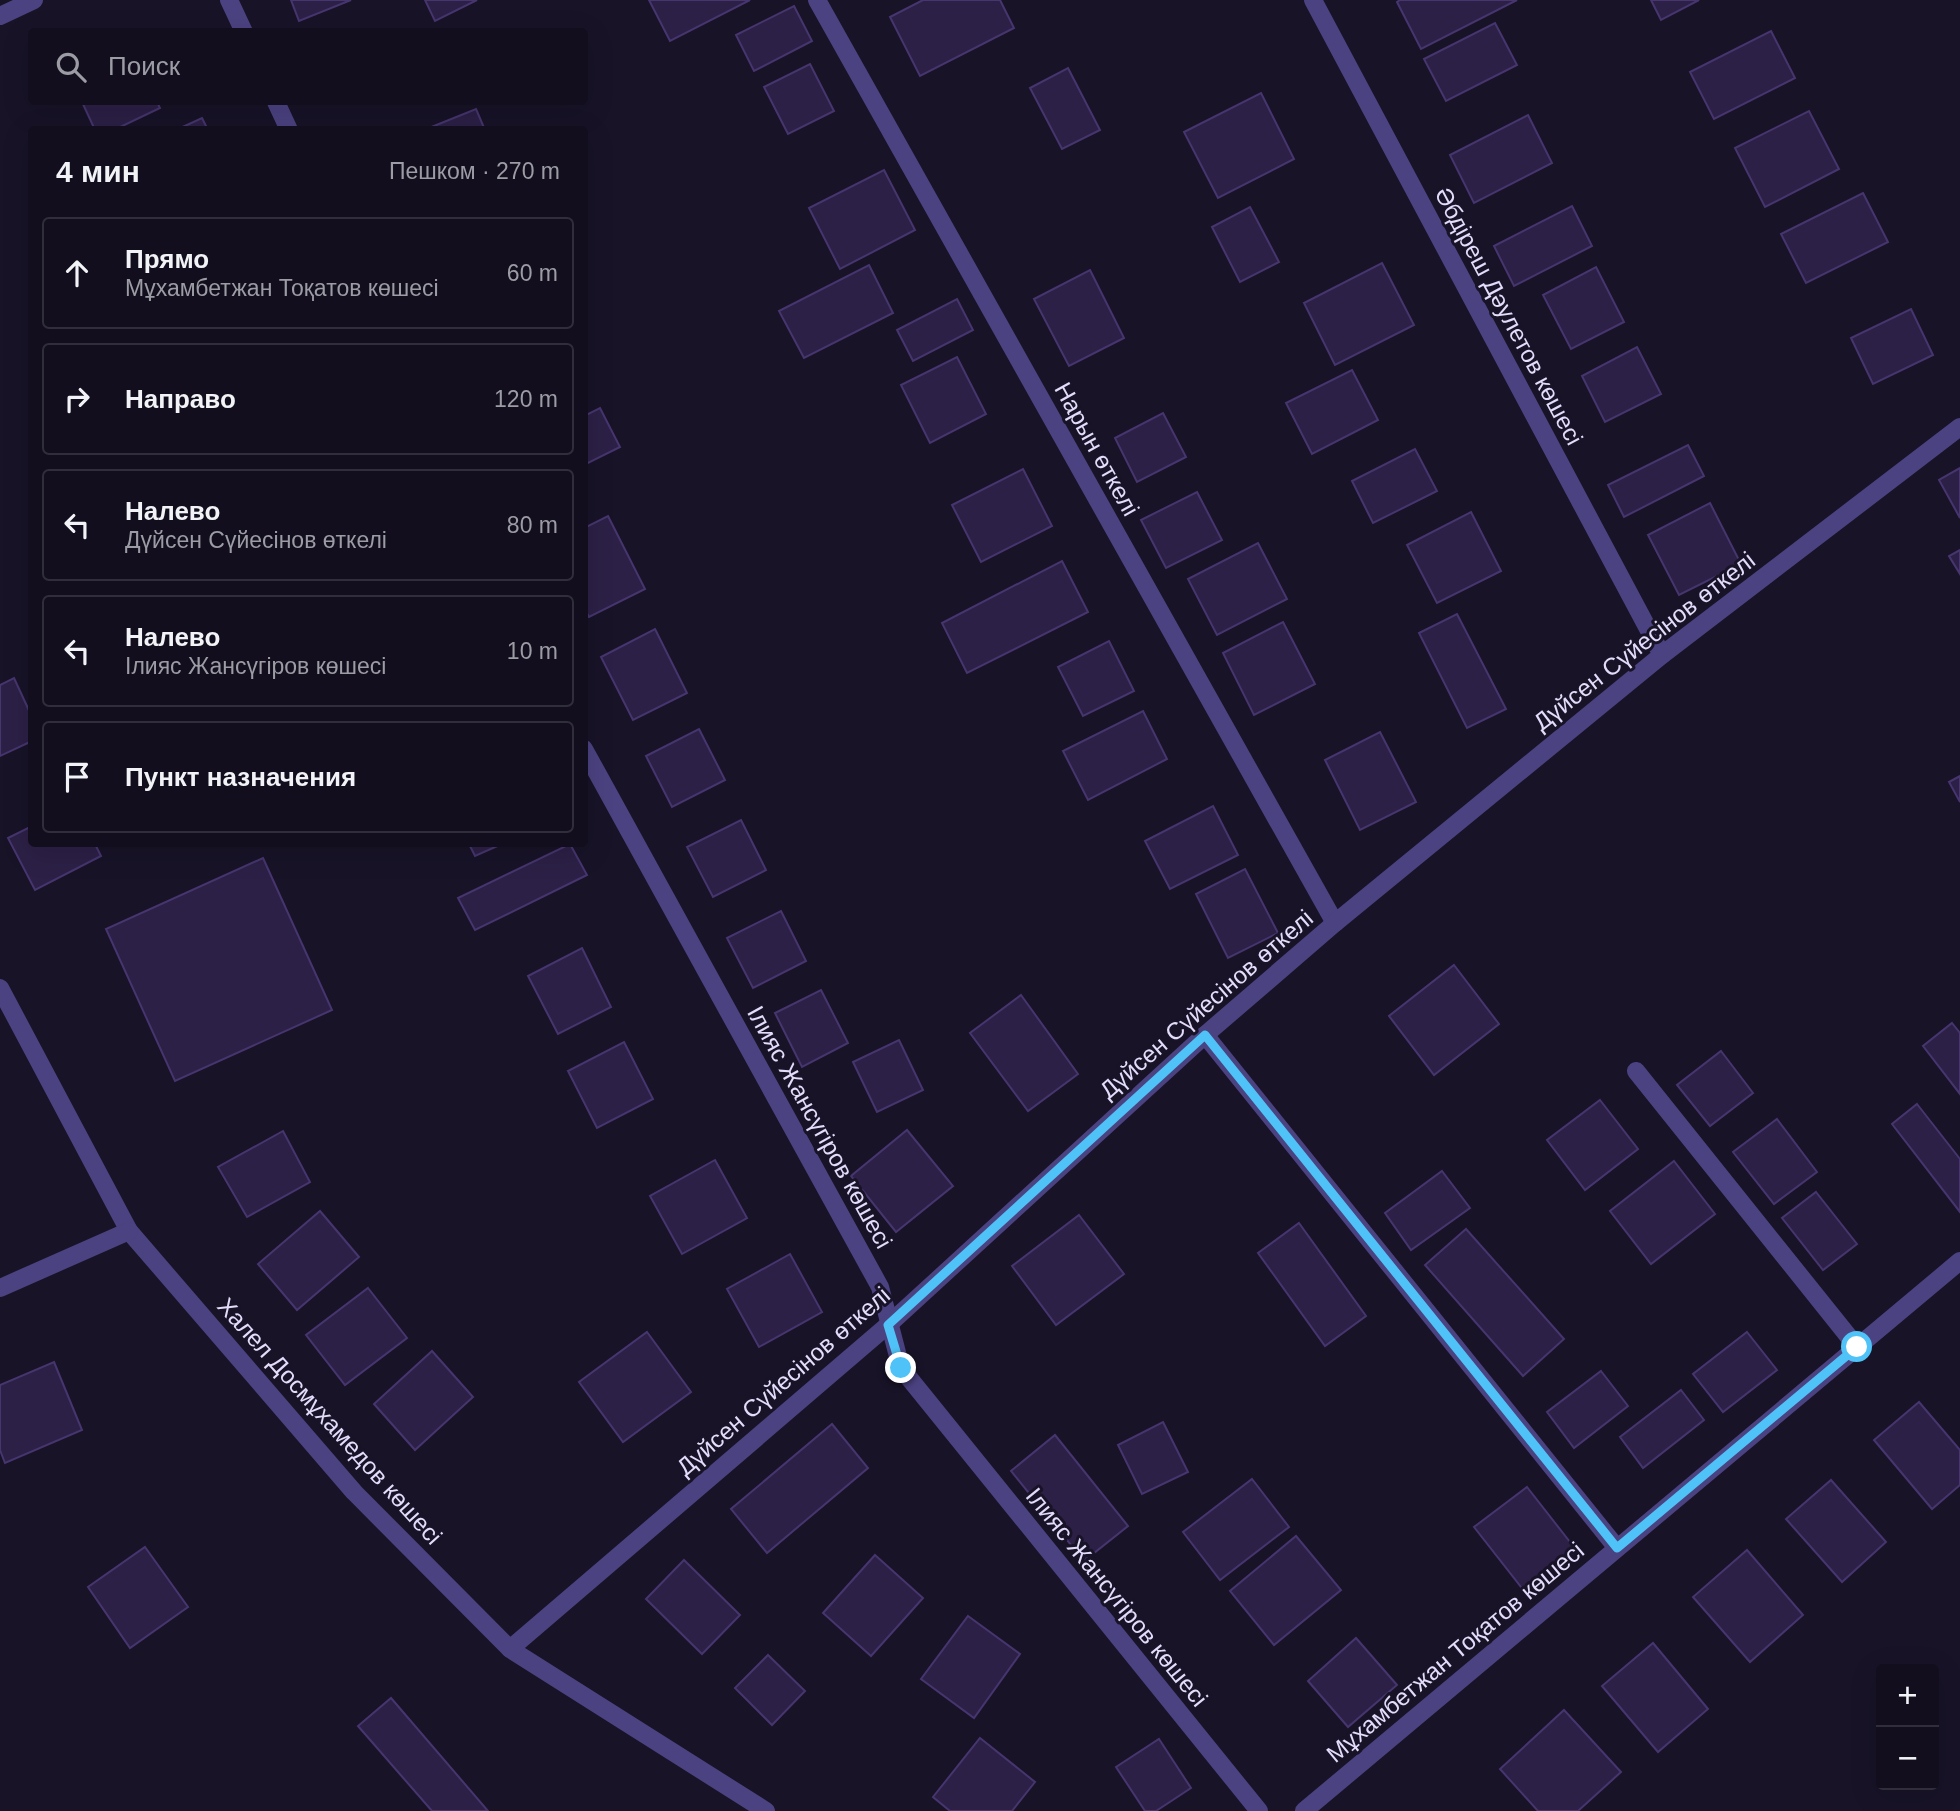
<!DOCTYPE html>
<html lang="ru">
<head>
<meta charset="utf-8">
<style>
  :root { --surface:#120e1d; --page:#1f1c2a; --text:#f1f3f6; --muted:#9c9ca4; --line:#312e3b }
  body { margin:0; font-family:Helvetica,sans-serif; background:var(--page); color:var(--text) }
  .controls { position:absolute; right:21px; bottom:21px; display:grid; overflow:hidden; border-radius:7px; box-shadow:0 7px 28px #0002 }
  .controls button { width:63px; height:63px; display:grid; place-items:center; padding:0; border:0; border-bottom:2px solid var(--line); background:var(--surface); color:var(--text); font:35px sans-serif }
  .stop { position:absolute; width:21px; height:21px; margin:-16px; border:5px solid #4fc3f7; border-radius:50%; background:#fff }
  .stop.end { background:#4fc3f7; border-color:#fff; box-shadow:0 2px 7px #0008 }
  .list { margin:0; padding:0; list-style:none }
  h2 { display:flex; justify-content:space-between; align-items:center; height:91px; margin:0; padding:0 28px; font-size:30px }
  h2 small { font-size:23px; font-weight:400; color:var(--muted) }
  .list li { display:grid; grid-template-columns:46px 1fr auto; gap:21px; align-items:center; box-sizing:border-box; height:112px; margin:0 14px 14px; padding:0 14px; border:2px solid var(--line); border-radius:7px }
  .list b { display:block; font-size:26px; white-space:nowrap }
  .list p { margin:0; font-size:23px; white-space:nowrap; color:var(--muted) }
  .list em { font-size:23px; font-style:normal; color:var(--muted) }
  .icon { flex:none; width:38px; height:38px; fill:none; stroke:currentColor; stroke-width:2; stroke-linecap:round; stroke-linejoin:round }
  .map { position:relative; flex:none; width:1960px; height:1811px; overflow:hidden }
  .search { position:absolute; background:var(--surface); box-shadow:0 7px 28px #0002; left:28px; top:28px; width:560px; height:77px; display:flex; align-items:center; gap:18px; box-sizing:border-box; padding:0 24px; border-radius:7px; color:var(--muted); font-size:26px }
  .panel { position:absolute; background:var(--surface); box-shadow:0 7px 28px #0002; left:28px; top:126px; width:560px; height:721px; border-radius:7px }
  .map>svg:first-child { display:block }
</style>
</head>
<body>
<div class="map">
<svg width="1960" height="1811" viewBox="0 0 1960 1811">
  <rect width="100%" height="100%" fill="#181327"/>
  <!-- building -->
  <g fill="#2c2046" stroke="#46356f" stroke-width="2">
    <path d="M291 0H351L299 21Z"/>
    <path d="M425 0H477L435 21Z"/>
    <path d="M649 0H750L670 41Z"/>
    <path d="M923 0H1000L1014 28 920 76 890 17Z"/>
    <path d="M1400 0H1517L1421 49 1397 2Z"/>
    <path d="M1651 0H1699L1661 20Z"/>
    <path d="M794 6 812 41 754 71 736 35Z"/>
    <path d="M1495 23 1517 65 1446 101 1424 59Z"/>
    <path d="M1771 31 1795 78 1714 119 1690 72Z"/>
    <path d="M810 64 834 111 788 134 764 87Z"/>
    <path d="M1068 68 1100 130 1062 149 1030 88Z"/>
    <path d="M1261 93 1294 159 1218 198 1184 132Z"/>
    <path d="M82 102H157L160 108 114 130H95Z"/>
    <path d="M476 109 485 130H424Z"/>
    <path d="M1809 111 1839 169 1765 207 1735 148Z"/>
    <path d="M1528 115 1552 163 1474 203 1450 155Z"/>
    <path d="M202 118 208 130H176Z"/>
    <path d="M884 170 915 230 840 269 809 208Z"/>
    <path d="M1863 193 1888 242 1806 283 1781 234Z"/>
    <path d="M1572 206 1592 246 1514 286 1494 246Z"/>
    <path d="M1250 207 1279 262 1240 282 1212 227Z"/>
    <path d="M1382 263 1414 325 1335 365 1304 303Z"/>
    <path d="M869 265 893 313 804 358 779 311Z"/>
    <path d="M1596 267 1624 322 1571 349 1543 295Z"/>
    <path d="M1090 270 1124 338 1069 366 1034 299Z"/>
    <path d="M957 299 973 330 913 361 897 330Z"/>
    <path d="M1911 309 1933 355 1873 384 1851 338Z"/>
    <path d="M1637 347 1661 394 1605 422 1582 376Z"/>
    <path d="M957 357 986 414 930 443 901 385Z"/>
    <path d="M1352 370 1378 420 1312 454 1286 403Z"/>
    <path d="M600 408 620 447 584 465V416Z"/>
    <path d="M1163 413 1186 457 1137 482 1115 438Z"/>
    <path d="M1688 445 1704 476 1624 517 1608 485Z"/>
    <path d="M1415 449 1437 491 1373 523 1352 481Z"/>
    <path d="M1960 468V518L1939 480Z"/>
    <path d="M1023 469 1052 526 981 562 952 505Z"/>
    <path d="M1197 492 1222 540 1166 568 1141 520Z"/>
    <path d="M1710 503 1741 564 1679 595 1648 535Z"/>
    <path d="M1471 512 1501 571 1437 603 1407 545Z"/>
    <path d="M608 516 645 589 589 617 584 608V528Z"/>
    <path d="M1258 543 1287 599 1217 635 1188 579Z"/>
    <path d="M1960 550V574L1949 556Z"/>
    <path d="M1062 561 1088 612 967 673 942 623Z"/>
    <path d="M1457 614 1506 709 1467 728 1419 633Z"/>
    <path d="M1283 622 1315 684 1254 715 1223 653Z"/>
    <path d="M655 629 687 693 633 720 601 657Z"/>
    <path d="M1109 641 1134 691 1083 716 1058 667Z"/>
    <path d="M14 678 32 717V741L0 756V685Z"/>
    <path d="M1143 711 1167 759 1088 800 1063 751Z"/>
    <path d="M699 729 725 780 672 807 646 756Z"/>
    <path d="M1380 732 1416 802 1360 830 1325 760Z"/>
    <path d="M1960 776V802L1949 782Z"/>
    <path d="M1213 806 1238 855 1170 889 1145 841Z"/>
    <path d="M741 820 766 870 713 897 687 847Z"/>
    <path d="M32 826V844H95L101 856 35 890 8 838Z"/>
    <path d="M469 844H502L475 856Z"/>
    <path d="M570 844 587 875 475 930 458 898Z"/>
    <path d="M263 858 332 1010 175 1081 106 929Z"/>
    <path d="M1245 869 1278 933 1228 958 1196 894Z"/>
    <path d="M781 911 806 961 753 988 727 938Z"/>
    <path d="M582 948 611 1007 558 1034 528 976Z"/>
    <path d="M1454 965 1499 1024 1434 1075 1389 1016Z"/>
    <path d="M821 990 848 1043 802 1067 775 1013Z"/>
    <path d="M1021 995 1078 1074 1028 1111 970 1033Z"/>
    <path d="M1952 1023 1960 1033V1094L1923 1046Z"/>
    <path d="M899 1040 923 1090 877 1112 853 1062Z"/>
    <path d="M624 1042 653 1099 597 1128 568 1071Z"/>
    <path d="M1721 1051 1753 1093 1710 1126 1677 1085Z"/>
    <path d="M1600 1100 1638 1149 1585 1190 1547 1140Z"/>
    <path d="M1917 1104 1960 1159V1212L1892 1124Z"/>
    <path d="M1777 1119 1817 1172 1774 1204 1733 1152Z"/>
    <path d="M907 1130 953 1186 896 1232 851 1176Z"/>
    <path d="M283 1131 310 1182 247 1217 218 1167Z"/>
    <path d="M715 1160 747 1218 682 1254 650 1196Z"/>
    <path d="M1674 1161 1715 1214 1651 1264 1610 1211Z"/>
    <path d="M1442 1171 1470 1208 1411 1250 1385 1213Z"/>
    <path d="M1816 1192 1857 1244 1823 1270 1782 1218Z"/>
    <path d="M320 1211 359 1257 297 1310 258 1264Z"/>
    <path d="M1079 1215 1124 1274 1056 1325 1012 1266Z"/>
    <path d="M1299 1223 1366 1316 1325 1346 1258 1253Z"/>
    <path d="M1466 1229 1564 1339 1523 1376 1425 1265Z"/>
    <path d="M790 1254 822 1312 759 1347 727 1289Z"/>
    <path d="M368 1288 407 1338 345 1385 306 1335Z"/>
    <path d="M647 1332 691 1392 623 1442 579 1382Z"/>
    <path d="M1747 1332 1777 1370 1723 1412 1693 1374Z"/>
    <path d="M432 1351 473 1397 415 1450 374 1404Z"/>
    <path d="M54 1362 82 1430 5 1463 0 1450V1385Z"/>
    <path d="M1601 1371 1628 1406 1574 1448 1547 1412Z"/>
    <path d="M1681 1390 1704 1420 1643 1468 1620 1437Z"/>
    <path d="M1919 1402 1960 1450V1485L1932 1509 1874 1440Z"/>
    <path d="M1163 1422 1188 1472 1142 1494 1118 1445Z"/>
    <path d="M832 1424 868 1468 767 1553 731 1509Z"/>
    <path d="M1055 1435 1128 1526 1084 1561 1011 1471Z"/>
    <path d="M1252 1479 1289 1527 1220 1580 1183 1532Z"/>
    <path d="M1831 1480 1886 1542 1842 1582 1786 1519Z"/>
    <path d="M1527 1487 1577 1551 1525 1592 1474 1527Z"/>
    <path d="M1296 1536 1341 1590 1274 1645 1230 1591Z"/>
    <path d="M145 1547 188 1607 130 1648 88 1587Z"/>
    <path d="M1747 1550 1803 1615 1750 1662 1693 1597Z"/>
    <path d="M875 1555 923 1598 871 1656 823 1613Z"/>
    <path d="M684 1560 740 1615 702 1654 646 1599Z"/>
    <path d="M968 1616 1020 1654 974 1718 921 1679Z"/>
    <path d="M1356 1638 1397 1685 1348 1727 1308 1681Z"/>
    <path d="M1653 1643 1708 1709 1658 1752 1602 1686Z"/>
    <path d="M768 1655 805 1691 772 1725 735 1688Z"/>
    <path d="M391 1698 488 1811H432L358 1726Z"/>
    <path d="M1564 1710 1621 1772 1578 1811H1538L1500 1769Z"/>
    <path d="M980 1738 1035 1782 1012 1811H950L933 1797Z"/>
    <path d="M1159 1739 1191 1788 1156 1811H1145L1116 1767Z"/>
  </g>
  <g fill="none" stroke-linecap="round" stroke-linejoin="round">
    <!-- minor -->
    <g stroke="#4b4281" stroke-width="18">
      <path d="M229 0 244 32"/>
      <path d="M817 0 1335 923"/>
      <path d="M1313 0 1662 655"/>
      <path d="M0 16 34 0"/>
      <path d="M276 102 289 130"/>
      <path d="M584 749 880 1287 901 1368 1259 1811"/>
      <path d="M0 988 129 1231 354 1492 510 1649 766 1811"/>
      <path d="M1205 1035 1617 1548"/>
      <path d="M1636 1071 1857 1347"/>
      <path d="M0 1288 129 1231"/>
      <path d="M510 1649 888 1325 1205 1035 1335 923 1662 655 1960 427"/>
      <path d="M1304 1811 1960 1261"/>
    </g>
  </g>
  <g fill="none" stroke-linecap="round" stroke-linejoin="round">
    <!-- route -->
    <path stroke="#4fc3f7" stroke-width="9" d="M901 1368 888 1325 1205 1035 1617 1548 1857 1347"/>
  </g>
  <g text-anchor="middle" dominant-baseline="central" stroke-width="6" stroke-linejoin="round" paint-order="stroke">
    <!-- street labels -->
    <g font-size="24" fill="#e3dcfb" stroke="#181327">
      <text transform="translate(1509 316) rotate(62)">Әбдіреш Дәулетов көшесі</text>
      <text transform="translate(1097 449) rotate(61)">Нарын өткелі</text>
      <text transform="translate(1644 641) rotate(-38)">Дүйсен Сүйесінов өткелі</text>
      <text transform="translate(1206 1004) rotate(-41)">Дүйсен Сүйесінов өткелі</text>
      <text transform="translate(820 1127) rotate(61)">Ілияс Жансүгіров көшесі</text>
      <text transform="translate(783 1381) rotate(-41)">Дүйсен Сүйесінов өткелі</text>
      <text transform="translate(330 1421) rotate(48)">Халел Досмұхамедов көшесі</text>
      <text transform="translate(1117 1597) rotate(51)">Ілияс Жансүгіров көшесі</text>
      <text transform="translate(1455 1652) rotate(-40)">Мұхамбетжан Тоқатов көшесі</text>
    </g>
  </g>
</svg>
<div class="controls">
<button>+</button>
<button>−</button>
</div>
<div class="stop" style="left:1857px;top:1347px"></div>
<div class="stop end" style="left:901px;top:1368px"></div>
<div class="search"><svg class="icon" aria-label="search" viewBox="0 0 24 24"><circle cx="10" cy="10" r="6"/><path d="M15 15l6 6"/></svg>Поиск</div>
<section class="panel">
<h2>4 мин<small>Пешком · 270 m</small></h2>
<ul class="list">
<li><svg class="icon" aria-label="ahead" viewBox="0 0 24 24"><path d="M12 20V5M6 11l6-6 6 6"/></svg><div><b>Прямо</b><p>Мұхамбетжан Тоқатов көшесі</p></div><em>60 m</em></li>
<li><svg class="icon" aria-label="right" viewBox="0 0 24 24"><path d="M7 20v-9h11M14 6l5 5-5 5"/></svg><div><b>Направо</b></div><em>120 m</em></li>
<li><svg class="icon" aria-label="left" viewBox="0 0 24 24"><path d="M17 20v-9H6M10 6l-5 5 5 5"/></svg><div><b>Налево</b><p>Дүйсен Сүйесінов өткелі</p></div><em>80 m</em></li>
<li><svg class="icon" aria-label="left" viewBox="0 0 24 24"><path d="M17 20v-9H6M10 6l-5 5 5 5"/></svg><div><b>Налево</b><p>Ілияс Жансүгіров көшесі</p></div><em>10 m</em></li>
<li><svg class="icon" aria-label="arrive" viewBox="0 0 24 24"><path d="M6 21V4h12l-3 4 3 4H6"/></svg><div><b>Пункт назначения</b></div></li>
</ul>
</section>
</div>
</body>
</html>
